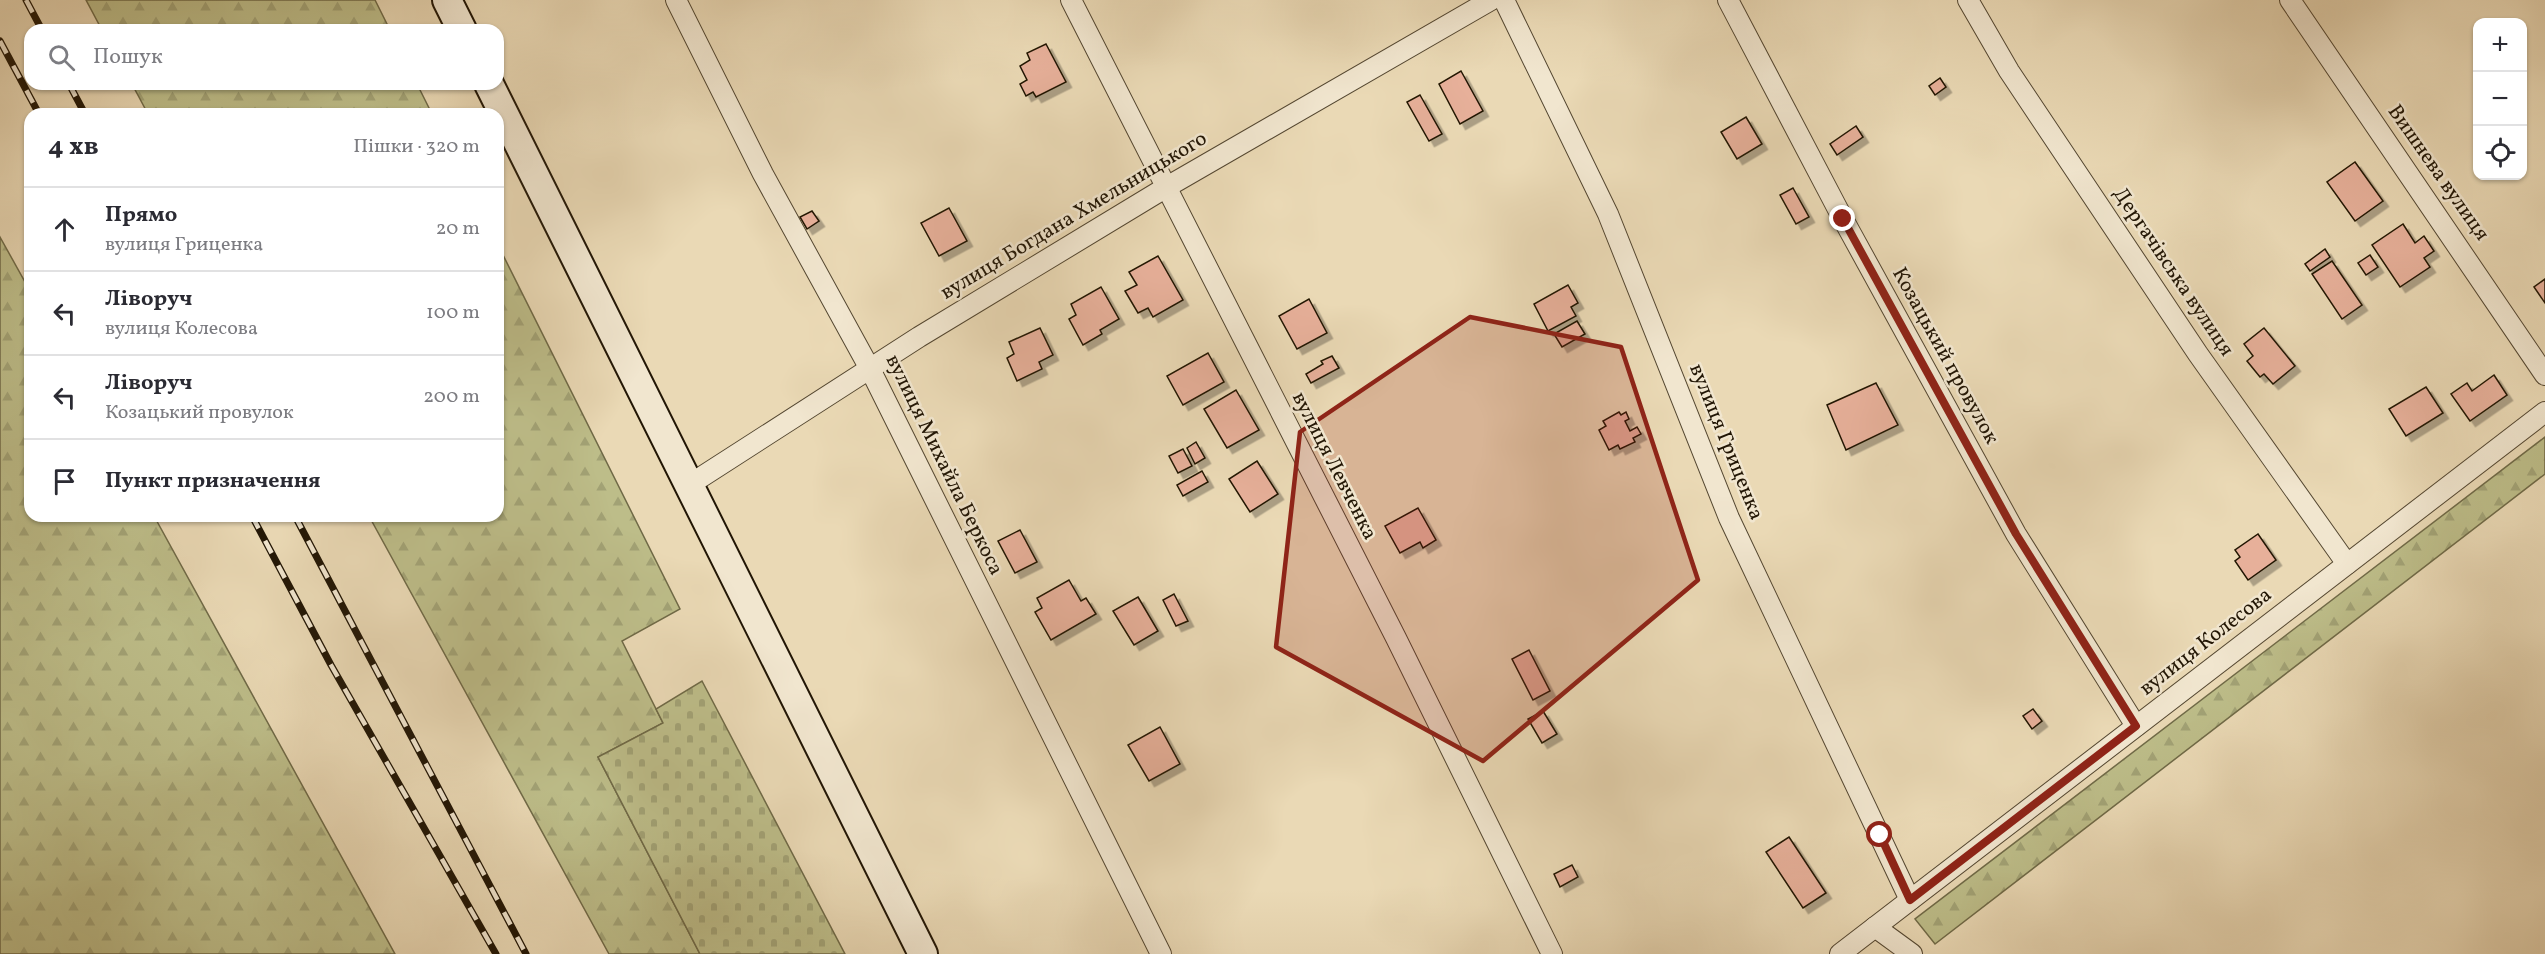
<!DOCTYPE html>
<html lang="uk">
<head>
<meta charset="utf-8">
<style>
  :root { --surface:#fff; --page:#f2f2f3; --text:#2b2b33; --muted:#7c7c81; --line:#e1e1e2 }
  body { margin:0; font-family:Vollkorn,serif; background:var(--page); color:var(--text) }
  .controls { position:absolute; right:18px; top:18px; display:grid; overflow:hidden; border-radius:12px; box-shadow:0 2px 4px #0004 }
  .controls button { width:54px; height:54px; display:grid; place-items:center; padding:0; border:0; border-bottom:2px solid var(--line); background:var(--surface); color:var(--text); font:30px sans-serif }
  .stop { position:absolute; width:18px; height:18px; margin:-14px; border:4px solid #8f2418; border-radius:50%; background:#fff }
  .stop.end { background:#8f2418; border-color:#fff; box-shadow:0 2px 6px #0008 }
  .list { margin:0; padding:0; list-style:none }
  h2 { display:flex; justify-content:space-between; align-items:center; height:78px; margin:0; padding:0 24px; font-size:26px }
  h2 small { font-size:20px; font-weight:400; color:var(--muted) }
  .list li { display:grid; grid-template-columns:39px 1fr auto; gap:18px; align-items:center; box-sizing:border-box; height:84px; padding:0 24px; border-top:2px solid var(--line) }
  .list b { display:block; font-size:22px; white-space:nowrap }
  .list p { margin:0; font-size:20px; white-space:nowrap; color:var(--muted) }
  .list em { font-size:20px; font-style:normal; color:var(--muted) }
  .icon { flex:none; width:33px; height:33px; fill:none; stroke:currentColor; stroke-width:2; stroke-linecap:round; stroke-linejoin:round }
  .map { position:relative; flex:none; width:2545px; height:954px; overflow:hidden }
  .search { position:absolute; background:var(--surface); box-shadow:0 2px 4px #0004; left:24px; top:24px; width:480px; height:66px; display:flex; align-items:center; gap:15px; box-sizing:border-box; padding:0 21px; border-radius:18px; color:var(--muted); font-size:22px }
  .panel { position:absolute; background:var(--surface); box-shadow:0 2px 4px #0004; left:24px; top:108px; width:480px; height:414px; border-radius:18px }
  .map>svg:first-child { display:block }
</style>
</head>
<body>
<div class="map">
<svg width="2545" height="954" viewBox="0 0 2545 954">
  <defs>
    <pattern id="forest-firs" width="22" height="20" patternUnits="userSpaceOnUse" patternTransform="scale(1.5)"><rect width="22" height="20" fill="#bdbd89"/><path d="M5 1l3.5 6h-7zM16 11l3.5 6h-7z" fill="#a2a275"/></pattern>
    <pattern id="cemetery-stones" width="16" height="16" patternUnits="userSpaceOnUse" patternTransform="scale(1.5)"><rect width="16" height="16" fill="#bdbd89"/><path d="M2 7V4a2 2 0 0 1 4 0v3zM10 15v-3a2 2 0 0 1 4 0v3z" fill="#a2a275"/></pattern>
    <filter id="shadow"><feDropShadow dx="5.5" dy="5.5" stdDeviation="0" flood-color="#0004"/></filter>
  </defs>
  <rect width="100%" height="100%" fill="#ead9b5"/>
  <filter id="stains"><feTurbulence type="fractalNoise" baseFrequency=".00333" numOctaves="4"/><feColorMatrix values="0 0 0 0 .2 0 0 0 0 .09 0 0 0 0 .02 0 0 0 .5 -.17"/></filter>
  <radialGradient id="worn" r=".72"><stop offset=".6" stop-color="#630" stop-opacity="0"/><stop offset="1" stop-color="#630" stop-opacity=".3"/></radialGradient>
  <!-- forest -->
  <g fill="url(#forest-firs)" stroke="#706a47" stroke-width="1.5">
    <path d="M86 0H375L390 30H102Z"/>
    <path d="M132 84H417L432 114H148Z"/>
    <path d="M0 237 30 291V516H154L395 954H0Z"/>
    <path d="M498 245 680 609 622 641 663 723 598 757 700 954H609L369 516H498Z"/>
    <path d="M2545 437V474L1935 944 1915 919Z"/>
  </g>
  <!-- cemetery -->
  <path fill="url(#cemetery-stones)" stroke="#706a47" stroke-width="1.5" d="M702 681 845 954H700L598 757 663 723 656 709Z"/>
  <!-- building -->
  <g fill="#e7b09a" stroke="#221605" stroke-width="1.5" filter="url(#shadow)">
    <path d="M1046 44 1066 82 1036 97 1033 92 1026 96 1020 84 1027 80 1020 66 1030 60 1027 53Z"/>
    <path d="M1461 71 1483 111 1460 124 1439 84Z"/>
    <path d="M1940 78 1946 87 1935 95 1929 86Z"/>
    <path d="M1420 95 1442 134 1429 141 1407 102Z"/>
    <path d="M1746 117 1762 144 1737 159 1721 132Z"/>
    <path d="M1856 126 1863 137 1837 155 1830 144Z"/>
    <path d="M2355 162 2383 201 2355 221 2327 182Z"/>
    <path d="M1793 188 1809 217 1796 224 1780 195Z"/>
    <path d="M949 208 967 241 939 256 921 223Z"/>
    <path d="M812 211 819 221 807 229 800 217Z"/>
    <path d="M2403 224 2415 243 2424 236 2434 251 2424 258 2430 267 2400 287 2372 245Z"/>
    <path d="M2325 249 2330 257 2310 271 2305 264Z"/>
    <path d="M2370 255 2378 267 2366 275 2358 263Z"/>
    <path d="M1158 256 1183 300 1153 317 1148 308 1138 313 1125 291 1137 285 1129 272Z"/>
    <path d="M2332 261 2362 305 2342 319 2312 274Z"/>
    <path d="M2545 279V303L2534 287Z"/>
    <path d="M1568 285 1578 303 1571 307 1576 316 1548 331 1534 304Z"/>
    <path d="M1101 287 1119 319 1100 330 1102 334 1083 345 1069 319 1076 315 1071 304Z"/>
    <path d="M1309 299 1327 333 1297 349 1279 316Z"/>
    <path d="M1577 321 1585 334 1562 347 1554 334Z"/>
    <path d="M1040 328 1053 355 1039 362 1042 369 1017 381 1007 358 1014 354 1009 342Z"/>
    <path d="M2264 328 2295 366 2273 384 2264 374 2260 377 2247 361 2253 356 2244 344Z"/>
    <path d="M1208 353 1224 382 1183 405 1167 376Z"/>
    <path d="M1332 356 1339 368 1311 383 1306 374 1323 364 1321 361Z"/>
    <path d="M2494 375 2507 395 2470 421 2451 394 2467 383 2472 391Z"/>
    <path d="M1876 383 1898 425 1846 450 1827 405Z"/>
    <path d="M2426 387 2443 413 2406 436 2389 409Z"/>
    <path d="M1236 390 1259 430 1227 448 1204 409Z"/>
    <path d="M1619 412 1621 415 1626 412 1629 419 1625 421 1630 431 1637 427 1641 434 1633 438 1635 442 1620 449 1618 445 1609 450 1599 430 1606 426 1603 421Z"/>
    <path d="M1196 442 1205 458 1195 464 1187 448Z"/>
    <path d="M1183 449 1192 466 1178 473 1169 456Z"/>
    <path d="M1257 461 1278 494 1250 512 1229 479Z"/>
    <path d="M1202 471 1208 482 1183 496 1177 485Z"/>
    <path d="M1418 508 1436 540 1423 548 1420 542 1400 553 1385 526Z"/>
    <path d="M1020 530 1037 562 1015 573 998 541Z"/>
    <path d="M2258 534 2276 560 2248 580 2235 561 2240 557 2235 550Z"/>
    <path d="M1069 580 1081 601 1086 598 1096 614 1051 640 1035 612 1042 608 1037 598Z"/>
    <path d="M1174 594 1188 621 1176 626 1163 600Z"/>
    <path d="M1138 597 1158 631 1134 645 1113 611Z"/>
    <path d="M1529 650 1550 691 1533 700 1512 659Z"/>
    <path d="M2033 709 2042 721 2032 729 2023 716Z"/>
    <path d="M1543 711 1557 734 1542 743 1528 719Z"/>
    <path d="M1160 727 1180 764 1149 781 1128 745Z"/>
    <path d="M1789 837 1826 893 1803 908 1766 852Z"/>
    <path d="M1572 865 1578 877 1560 887 1554 874Z"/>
  </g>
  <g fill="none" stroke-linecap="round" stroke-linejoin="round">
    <defs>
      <g id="street">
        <path d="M676 0 763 174 870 369 1161 954"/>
        <path d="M1071 0 1396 638 1552 954"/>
        <path d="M1504 0 1608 214 1729 518 1910 900"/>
        <path d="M1728 0 1843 219 2016 534 2136 726"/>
        <path d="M1968 0 2009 71 2198 354 2347 564"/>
        <path d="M2290 0 2545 375"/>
        <path d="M689 485 919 337 1165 188 1491 0"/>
        <path d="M1875 927 1912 954"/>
        <path d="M1840 954 2545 412"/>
      </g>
      <g id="secondary">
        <path d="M447 0 462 30"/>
        <path d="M489 84 923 954"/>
      </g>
    </defs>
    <!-- street casing -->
    <use href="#street" stroke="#544731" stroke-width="22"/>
    <!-- secondary casing -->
    <use href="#secondary" stroke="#221605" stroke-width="32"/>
    <!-- street -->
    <use href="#street" stroke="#f1e6cf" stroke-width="20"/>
    <!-- secondary -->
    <use href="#secondary" stroke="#f1e6cf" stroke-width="28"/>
    <defs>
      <g id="rail">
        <path d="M26 0 42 30"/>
        <path d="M0 41 39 114"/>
        <path d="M69 84 85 114"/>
        <path d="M252 516 331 665 496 954"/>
        <path d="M295 516 526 954"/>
      </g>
    </defs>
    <!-- rail casing -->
    <use href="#rail" stroke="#221605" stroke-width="7"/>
    <!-- rail -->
    <use href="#rail" stroke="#f1e6cf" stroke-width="4.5" stroke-dasharray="14" stroke-linecap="butt"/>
  </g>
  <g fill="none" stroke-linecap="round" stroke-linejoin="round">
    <!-- route -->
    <path stroke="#8f2418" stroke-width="8" d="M1843 219 2016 534 2136 726 1910 900 1880 835"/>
  </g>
  <!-- marked area -->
  <path fill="#8f2418" fill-opacity="0.2" stroke="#8f2418" stroke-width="4.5" stroke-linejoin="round" d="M1470 317 1621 347 1698 580 1483 761 1276 647 1300 432Z"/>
  <g text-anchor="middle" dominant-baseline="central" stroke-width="5" stroke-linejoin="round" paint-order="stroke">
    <!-- street labels -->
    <g font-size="21" fill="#221605" stroke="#f1e6cf">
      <text transform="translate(2438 173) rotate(55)">Вишнева вулиця</text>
      <text transform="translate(1074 216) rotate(-31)">вулиця Богдана Хмельницького</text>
      <text transform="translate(2173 272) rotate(56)">Дергачівська вулиця</text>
      <text transform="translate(1945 356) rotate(61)">Козацький провулок</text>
      <text transform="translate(1726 442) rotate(68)">вулиця Гриценка</text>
      <text transform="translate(944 465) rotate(64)">вулиця Михайла Беркоса</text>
      <text transform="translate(1334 466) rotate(63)">вулиця Левченка</text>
      <text transform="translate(2206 642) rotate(-38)">вулиця Колесова</text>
    </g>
  </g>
  <rect width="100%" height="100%" filter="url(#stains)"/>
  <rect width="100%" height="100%" fill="url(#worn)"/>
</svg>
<div class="controls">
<button>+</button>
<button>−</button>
<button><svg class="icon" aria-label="locate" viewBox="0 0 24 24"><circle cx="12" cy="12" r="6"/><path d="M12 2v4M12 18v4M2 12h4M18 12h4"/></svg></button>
</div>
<div class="stop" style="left:1880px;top:835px"></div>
<div class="stop end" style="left:1843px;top:219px"></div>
<div class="search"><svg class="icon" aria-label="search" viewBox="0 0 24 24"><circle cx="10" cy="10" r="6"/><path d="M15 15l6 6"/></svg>Пошук</div>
<section class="panel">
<h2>4 хв<small>Пішки · 320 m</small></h2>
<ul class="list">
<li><svg class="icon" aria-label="ahead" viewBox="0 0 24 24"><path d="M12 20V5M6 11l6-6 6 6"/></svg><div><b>Прямо</b><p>вулиця Гриценка</p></div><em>20 m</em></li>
<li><svg class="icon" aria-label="left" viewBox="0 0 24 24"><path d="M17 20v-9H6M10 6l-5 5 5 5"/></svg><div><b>Ліворуч</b><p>вулиця Колесова</p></div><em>100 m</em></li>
<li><svg class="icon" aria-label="left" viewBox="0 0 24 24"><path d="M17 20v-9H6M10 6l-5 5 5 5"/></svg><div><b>Ліворуч</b><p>Козацький провулок</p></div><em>200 m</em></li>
<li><svg class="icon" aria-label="arrive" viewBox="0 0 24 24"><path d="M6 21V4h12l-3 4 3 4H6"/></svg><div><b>Пункт призначення</b></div></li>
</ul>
</section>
</div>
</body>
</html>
